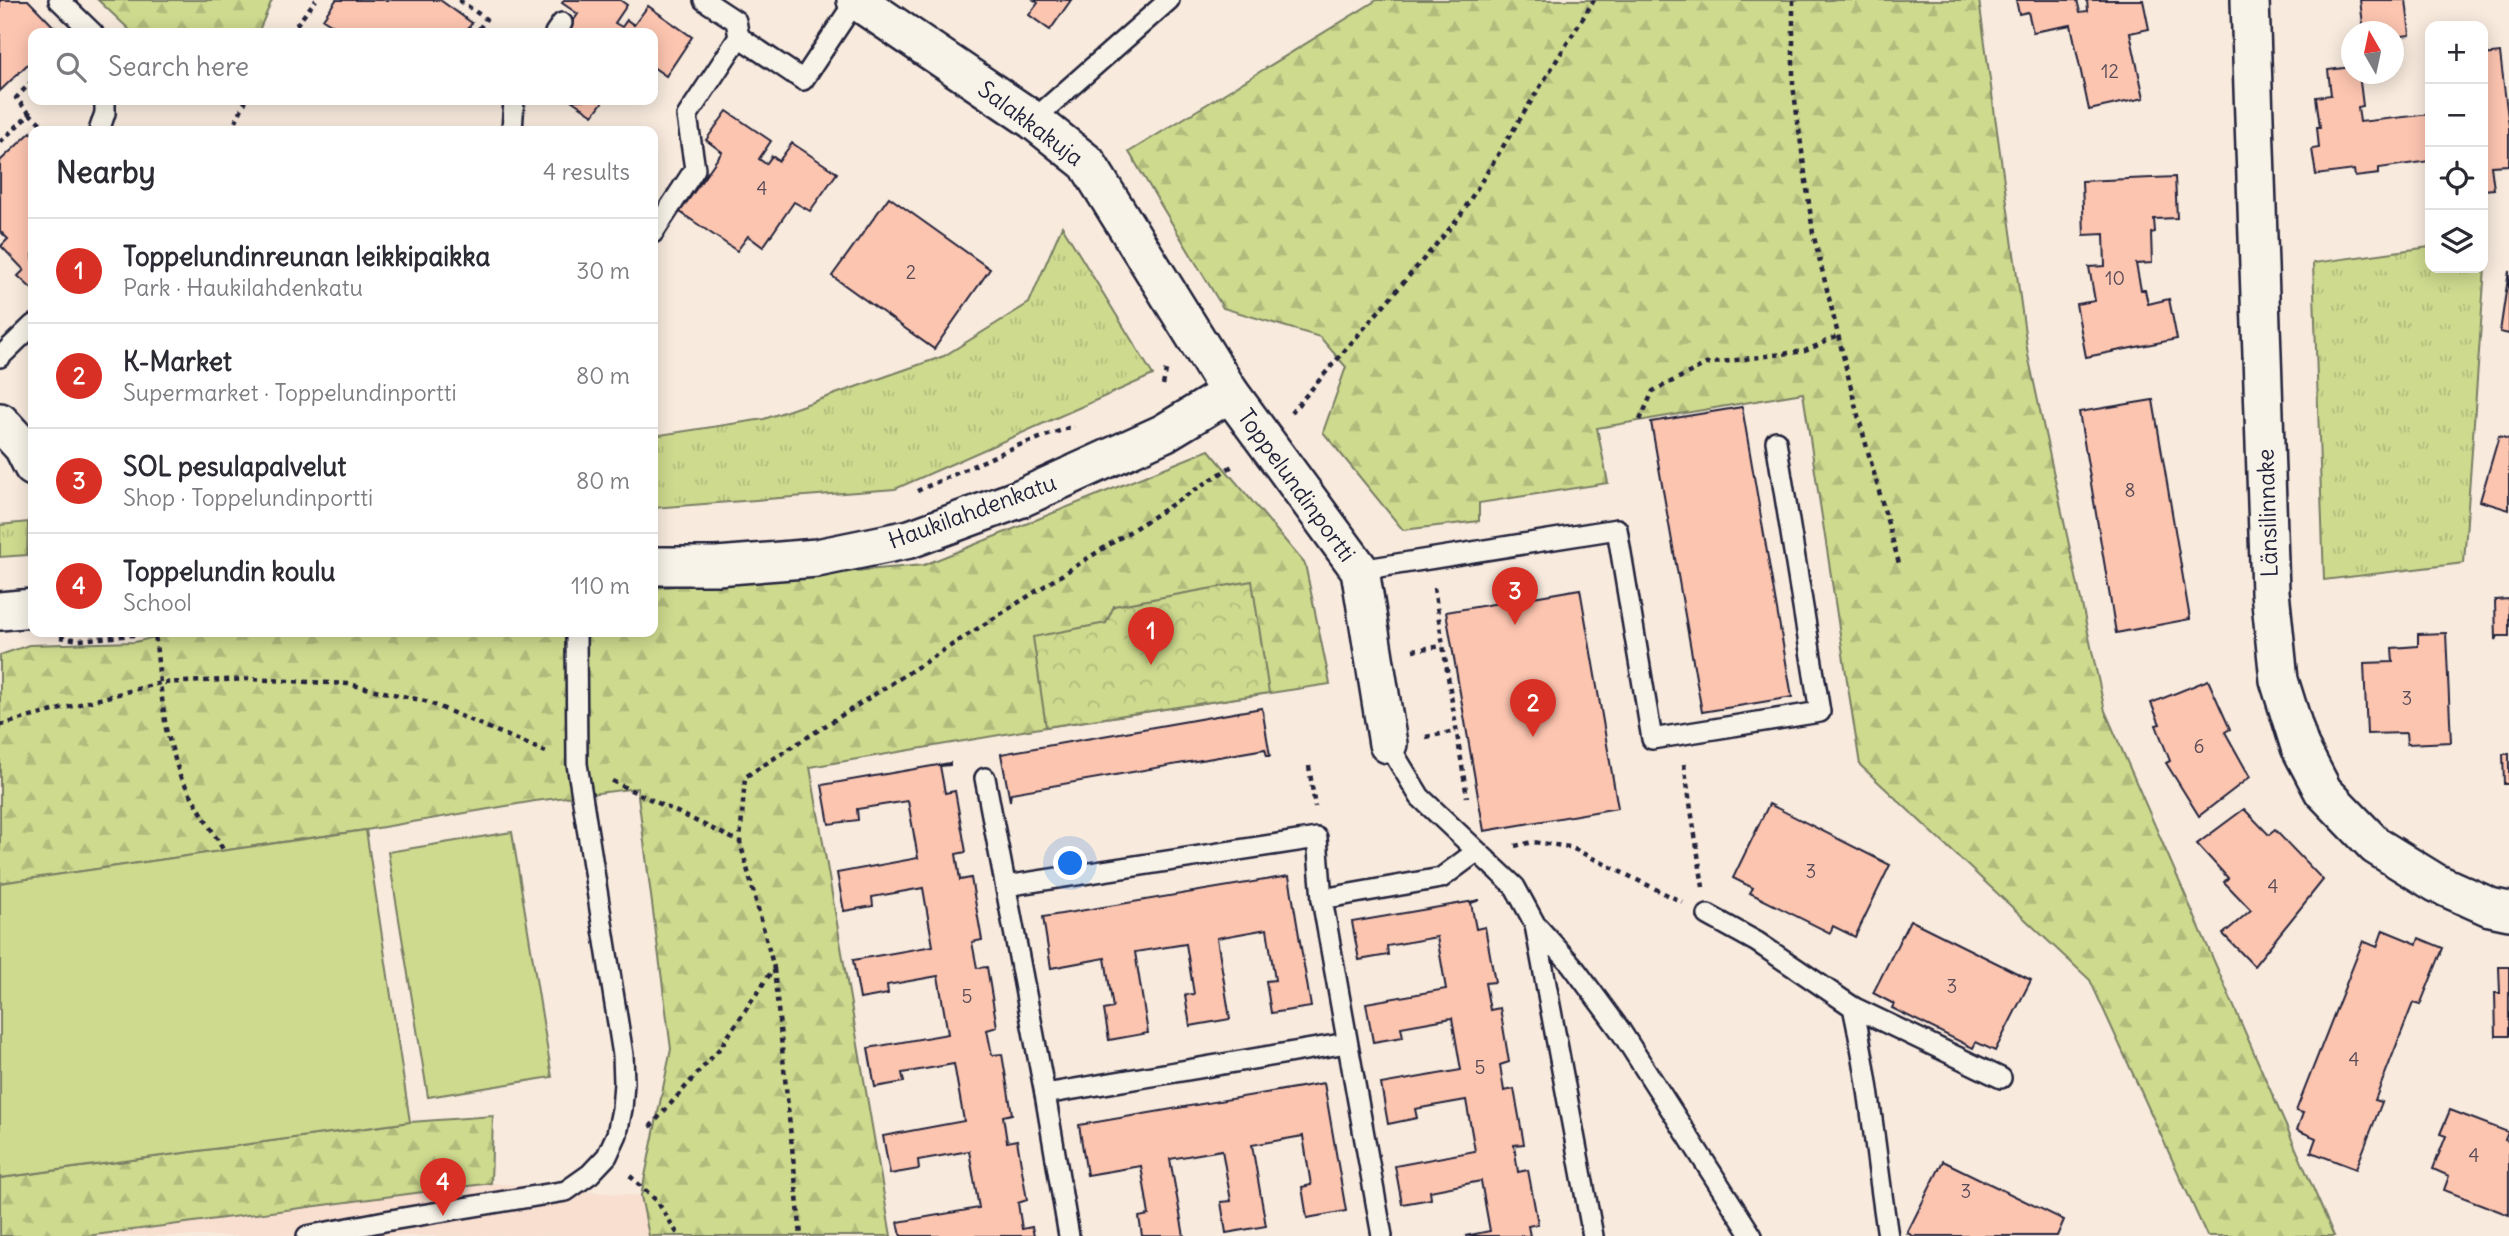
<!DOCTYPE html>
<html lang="en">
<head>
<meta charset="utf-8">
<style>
  :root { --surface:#fff; --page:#f7f7f7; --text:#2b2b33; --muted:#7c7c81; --line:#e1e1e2; --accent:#d93025 }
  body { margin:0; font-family:Delius,sans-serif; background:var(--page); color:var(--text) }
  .controls { position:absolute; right:21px; top:21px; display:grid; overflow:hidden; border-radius:14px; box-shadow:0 4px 18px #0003 }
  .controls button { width:63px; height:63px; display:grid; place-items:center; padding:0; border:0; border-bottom:2px solid var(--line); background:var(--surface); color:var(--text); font:35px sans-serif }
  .compass { position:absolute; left:2341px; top:21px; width:63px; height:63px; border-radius:50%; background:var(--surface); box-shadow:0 4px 18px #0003; rotate:351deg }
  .you { position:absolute; left:1071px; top:864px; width:24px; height:24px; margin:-18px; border:5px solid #fff; border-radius:50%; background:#1a73e8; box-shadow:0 0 0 10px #1a73e833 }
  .badge { display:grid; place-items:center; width:46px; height:46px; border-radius:50%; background:var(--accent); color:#fff; font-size:23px; font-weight:700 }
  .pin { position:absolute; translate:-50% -58px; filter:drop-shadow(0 2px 4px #0008) }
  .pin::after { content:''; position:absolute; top:37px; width:24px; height:21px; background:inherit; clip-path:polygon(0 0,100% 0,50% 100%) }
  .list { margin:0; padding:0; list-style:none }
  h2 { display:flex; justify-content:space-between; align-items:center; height:91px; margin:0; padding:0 28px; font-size:30px }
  h2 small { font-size:23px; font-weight:400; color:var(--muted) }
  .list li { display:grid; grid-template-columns:46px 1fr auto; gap:21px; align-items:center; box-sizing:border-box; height:105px; padding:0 28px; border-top:2px solid var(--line) }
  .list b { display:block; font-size:26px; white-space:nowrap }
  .list p { margin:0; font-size:23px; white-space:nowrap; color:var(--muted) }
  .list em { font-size:23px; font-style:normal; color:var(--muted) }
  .icon { flex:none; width:38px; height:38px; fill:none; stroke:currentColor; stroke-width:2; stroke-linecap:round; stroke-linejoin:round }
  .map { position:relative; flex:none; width:2509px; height:1236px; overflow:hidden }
  .search { position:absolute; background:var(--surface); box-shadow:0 4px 18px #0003; left:28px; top:28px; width:630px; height:77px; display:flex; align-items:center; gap:18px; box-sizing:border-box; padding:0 24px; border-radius:14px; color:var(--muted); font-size:26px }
  .panel { position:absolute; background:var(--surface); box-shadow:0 4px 18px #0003; left:28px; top:126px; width:630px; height:511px; border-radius:14px }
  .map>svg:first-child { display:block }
</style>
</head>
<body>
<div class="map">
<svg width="2509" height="1236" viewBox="0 0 2509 1236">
  <defs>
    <pattern id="grass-tufts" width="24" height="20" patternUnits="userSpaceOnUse" patternTransform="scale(1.75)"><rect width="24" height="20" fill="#ceda8e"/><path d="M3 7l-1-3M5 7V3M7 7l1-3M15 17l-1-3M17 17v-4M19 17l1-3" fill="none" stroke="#b1bb7b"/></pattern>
    <pattern id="forest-firs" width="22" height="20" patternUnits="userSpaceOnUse" patternTransform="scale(1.75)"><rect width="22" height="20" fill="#ceda8e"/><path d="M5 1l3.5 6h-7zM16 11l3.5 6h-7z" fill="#b1bb7b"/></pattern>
    <pattern id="park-crowns" width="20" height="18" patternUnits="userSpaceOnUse" patternTransform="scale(1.75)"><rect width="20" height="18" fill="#ceda8e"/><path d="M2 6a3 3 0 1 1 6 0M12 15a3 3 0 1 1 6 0" fill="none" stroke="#b1bb7b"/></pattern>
  </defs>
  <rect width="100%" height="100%" fill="#f8eadd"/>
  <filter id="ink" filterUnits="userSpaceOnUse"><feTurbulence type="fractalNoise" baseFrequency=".0143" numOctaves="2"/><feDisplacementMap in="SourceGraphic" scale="14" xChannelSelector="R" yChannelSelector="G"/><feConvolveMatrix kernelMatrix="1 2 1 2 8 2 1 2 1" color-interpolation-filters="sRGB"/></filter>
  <g filter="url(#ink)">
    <!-- built -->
    <path fill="#f9dfd0" d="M491 1183 641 1196 649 1236H87Z"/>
    <!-- grass -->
    <g fill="url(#grass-tufts)" stroke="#787e64" stroke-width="2">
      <path d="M1062 226 1153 375 895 489 653 508V436L764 419 944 356 1029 303Z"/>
      <path d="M2487 239 2464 563 2324 580 2313 263 2430 247V268H2483V240Z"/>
      <path d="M28 522 27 555 0 557V525Z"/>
    </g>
    <!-- forest -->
    <g fill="url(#forest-firs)" stroke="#787e64" stroke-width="2">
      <path d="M98 0H272L258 33H133Z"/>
      <path d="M1377 0H1979L2028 355 2105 711 2334 1236H2207L2090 980 1860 765 1803 393 1597 428 1608 483 1479 503V521L1403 530 1323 432 1346 367 1320 337 1223 308 1129 152Z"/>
      <path d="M1209 450 1305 564 1330 684 1046 727 810 767 891 1236H649L641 1196 671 1049 637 788 535 801 366 830 0 883V655L29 645 135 642 175 632H653V588L924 565Z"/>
      <path d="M493 1116 491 1183 87 1236H0V1178L410 1122Z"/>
    </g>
    <!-- park -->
    <path fill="url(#park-crowns)" stroke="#787e64" stroke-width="2" d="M1252 581 1269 693 1046 727 1033 637 1106 623 1114 606Z"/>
    <!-- pitch -->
    <g fill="#ceda8e" stroke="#787e64" stroke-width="2">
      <path d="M366 830 410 1122 0 1178V883Z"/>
      <path d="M512 832 552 1077 428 1097 388 852Z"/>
    </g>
    <!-- building -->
    <g fill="#fcc5b0" stroke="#22223b" stroke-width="2">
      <path d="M0 0H28L60 33H33V59L0 91Z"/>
      <path d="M336 0H440L472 23 465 33H340L342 31 323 19Z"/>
      <path d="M564 0H620L627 5 615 23 622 27 627 20 634 25 648 6 692 37 666 76 653 67V33H565L578 14 562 3Z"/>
      <path d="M1034 0H1071L1050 30 1029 15 1038 3Z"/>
      <path d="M2016 0H2077L2080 12 2088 11 2087 0H2143L2149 29 2130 33 2144 98 2089 110 2071 25 2033 32 2028 12 2019 14Z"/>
      <path d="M2360 0H2406L2410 35 2394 37V32H2364Z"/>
      <path d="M2500 53 2509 126V165L2491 166 2494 189 2483 190V55Z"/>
      <path d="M2352 67V74H2359L2363 106 2358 107 2360 122 2430 114V161L2379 168V174L2355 177 2354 170 2316 175 2312 149 2319 148 2317 127H2320L2316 97 2331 95 2328 70Z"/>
      <path d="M571 100H604L593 115Z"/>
      <path d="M727 111 771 141 759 159 766 164 772 156 779 161 792 143 837 173 810 211 794 202 763 247 748 236 737 251 680 212 722 152 706 140Z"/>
      <path d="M31 132 33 135V290L18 276 24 270 1 246 8 239 0 231V161Z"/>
      <path d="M2175 177 2177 218 2154 219 2155 232 2151 233 2152 263 2136 264 2141 290H2145L2148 304 2169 299 2177 339 2086 357 2076 304 2095 301 2089 267 2105 266 2104 234 2084 235 2082 181Z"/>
      <path d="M889 197 990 269 934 349 832 276Z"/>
      <path d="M2509 271V334L2500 332Z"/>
      <path d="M2153 400 2190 619 2116 633 2079 412Z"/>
      <path d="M1742 407 1792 697 1702 712 1651 422Z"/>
      <path d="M2499 436 2509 439V510L2480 501Z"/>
      <path d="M1580 589 1618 808 1484 831 1446 612Z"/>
      <path d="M2509 599V636H2498L2496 640 2495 600Z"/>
      <path d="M2446 633 2451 742 2407 744 2406 733 2367 734 2364 663 2393 662 2392 648 2418 646V634Z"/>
      <path d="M2208 680 2230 729 2225 732 2250 777 2199 816 2166 763 2170 761 2156 725 2160 724 2151 703Z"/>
      <path d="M1262 708 1270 756H1267L1265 749 1011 793 1010 801 1001 754Z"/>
      <path d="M2503 754H2509V784H2504Z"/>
      <path d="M950 763V765L940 766 945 793 955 791 966 852 956 854 960 880 971 878 982 940 972 942 977 968 987 967 997 1027 987 1030 992 1055 1002 1054 1012 1114 1003 1116 1007 1142 1017 1140 1027 1200 1018 1203 1022 1229 1032 1227 1034 1236H901L898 1222 979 1208 969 1151 918 1160 919 1169 890 1174 883 1136 964 1121 954 1064 902 1073 904 1082 875 1087 868 1048 948 1034 938 976 887 985 888 994 860 999 853 960 933 946 923 888 872 897 873 906 844 911 837 873 918 858 908 801 857 809 858 820 829 824 822 785Z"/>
      <path d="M1769 804 1890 865 1855 937 1833 926 1830 933 1750 893 1753 888 1733 878Z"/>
      <path d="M2244 809 2269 835 2275 830 2323 880 2254 966 2223 934 2251 910 2224 882 2228 878 2197 844Z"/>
      <path d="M1289 876 1311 1007 1271 1013 1266 981 1275 980 1267 929 1217 938 1230 1019 1190 1026 1185 995 1194 994 1186 944 1135 952 1148 1033 1109 1040 1104 1010 1113 1008 1105 958 1051 968 1043 917Z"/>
      <path d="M1480 900 1471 903 1476 929 1485 927 1495 982 1485 983 1490 1010 1500 1008 1509 1062 1500 1065 1504 1091 1514 1089 1524 1144 1514 1145 1518 1172 1528 1170 1538 1224 1528 1226 1530 1236H1465L1490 1231 1481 1181 1430 1191 1431 1199 1402 1204 1395 1166 1475 1151 1466 1100 1415 1109 1417 1118 1388 1124 1381 1084 1461 1070 1452 1018 1401 1027 1403 1037 1373 1042 1366 1003 1446 989 1437 937 1387 946 1388 955 1359 960 1352 922Z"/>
      <path d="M1910 920 2031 980 1995 1051 1976 1042 1973 1048 1892 1008 1894 1004 1873 993Z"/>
      <path d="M2383 930 2417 944 2419 938 2443 948 2420 1005 2413 1003 2375 1100 2382 1102 2356 1169 2311 1152 2316 1138 2297 1130 2303 1113 2296 1111 2363 941 2377 947Z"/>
      <path d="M2499 967H2509V1036H2496L2495 993H2500Z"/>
      <path d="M1324 1083 1346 1211 1307 1218 1302 1187 1311 1185 1303 1136 1252 1145 1266 1226 1226 1233 1221 1202 1231 1201 1222 1150 1170 1159 1184 1236H1142L1139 1217 1149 1215 1141 1166 1087 1175 1079 1125Z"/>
      <path d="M2450 1110 2508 1132 2505 1140 2509 1141V1215L2444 1190 2449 1176 2433 1169 2446 1136 2440 1134Z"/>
      <path d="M1943 1161 2064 1220 2057 1236H1913L1907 1233Z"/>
    </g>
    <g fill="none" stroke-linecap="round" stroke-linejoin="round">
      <defs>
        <g id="service">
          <path d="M59 0 93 33"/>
          <path d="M704 0 736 21 739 37 803 80 856 0"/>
          <path d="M555 33 562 23"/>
          <path d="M1033 120 1169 0"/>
          <path d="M99 131 105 113V100"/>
          <path d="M512 131 514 100"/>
          <path d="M653 233 695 169 687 116 739 37"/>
          <path d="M0 357 33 325"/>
          <path d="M1360 570 1617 529 1652 739 1820 712 1776 441"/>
          <path d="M1388 744 1420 797 1515 887 1535 924 1572 965 1620 1030 1752 1236"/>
          <path d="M985 778 1045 1094 1069 1236"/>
          <path d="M1006 886 1317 838 1322 899 1382 1236"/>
          <path d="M1322 899 1441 878 1476 852"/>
          <path d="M1708 915 1757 942 1853 1007C1870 1083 1876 1160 1888 1236"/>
          <path d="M1535 925 1593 1236"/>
          <path d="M1853 1007 2001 1078"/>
          <path d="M1045 1094 1347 1043"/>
          <path d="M307 1236 385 1221 566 1191 590 1174 607 1156 617 1134 622 1109 624 1083 623 1055 577 764 576 632"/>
        </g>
        <g id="minor">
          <path d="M856 0 1033 120 1087 163 1230 393 1360 570 1388 744"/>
          <path d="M2250 0 2270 592 2279 680 2300 747 2323 791 2376 846 2436 883 2490 907 2509 911"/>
          <path d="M0 422 23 447 33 467"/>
          <path d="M653 566H717L817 558 910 539 1019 499 1164 433 1230 393"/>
          <path d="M0 611 33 608"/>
        </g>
      </defs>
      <!-- service casing -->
      <use href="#service" stroke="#22223b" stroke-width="24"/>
      <!-- minor casing -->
      <use href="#minor" stroke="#22223b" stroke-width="42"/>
      <!-- path -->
      <g stroke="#22223b" stroke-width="4.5" stroke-dasharray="5 5" stroke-linecap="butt">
        <path d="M459 0 486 19 476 33"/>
        <path d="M1793 0V85L1813 233 1856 408 1900 567"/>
        <path d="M290 33 316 0"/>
        <path d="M30 114 16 98 33 80"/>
        <path d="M231 131 246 100"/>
        <path d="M0 142 30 114 45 127 54 131"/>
        <path d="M1163 385 1167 366"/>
        <path d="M1291 413 1458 219 1594 0"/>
        <path d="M1640 420 1653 391 1706 364 1805 351 1838 336"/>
        <path d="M917 491 1017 446 1074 426"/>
        <path d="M1434 588 1467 797"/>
        <path d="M60 637 79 640 155 633 160 683 248 679 348 684 425 701 546 752"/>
        <path d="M1413 650 1443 646"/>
        <path d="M0 725 160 683 166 729 180 776 224 851"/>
        <path d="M1426 737 1456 731"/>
        <path d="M1684 764 1703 887"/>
        <path d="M1309 766 1315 807"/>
        <path d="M612 781 740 842"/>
        <path d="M1515 846 1533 842 1570 847 1682 902"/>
        <path d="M774 969 801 1236"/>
        <path d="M650 1127 720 1048 774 968 740 842 745 777 1234 465"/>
        <path d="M630 1176 657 1201 679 1236"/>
      </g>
      <!-- service -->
      <use href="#service" stroke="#f7f3e8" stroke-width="19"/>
      <!-- minor -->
      <use href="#minor" stroke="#f7f3e8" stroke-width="37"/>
    </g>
  </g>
  <g text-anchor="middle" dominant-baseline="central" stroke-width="5" stroke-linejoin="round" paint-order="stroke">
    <!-- number labels -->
    <g font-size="19" fill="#584b58">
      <text x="2110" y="71">12</text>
      <text x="762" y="188">4</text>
      <text x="911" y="272">2</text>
      <text x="2115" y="278">10</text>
      <text x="2130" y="490">8</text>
      <text x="2407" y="698">3</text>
      <text x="2199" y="746">6</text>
      <text x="1811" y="871">3</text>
      <text x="2273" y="886">4</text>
      <text x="1952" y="986">3</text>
      <text x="967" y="996">5</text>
      <text x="2354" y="1059">4</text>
      <text x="1480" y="1067">5</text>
      <text x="2474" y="1155">4</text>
      <text x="1966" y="1191">3</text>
    </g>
    <!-- street labels -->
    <g font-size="23" fill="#22223b" stroke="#f7f3e8">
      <text transform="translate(1031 123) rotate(37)">Salakkakuja</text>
      <text transform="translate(1297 485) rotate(54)">Toppelundinportti</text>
      <text transform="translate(972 511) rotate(-20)">Haukilahdenkatu</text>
      <text transform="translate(2267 513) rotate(-92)">Länsilinnake</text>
    </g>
  </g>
</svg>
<div class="controls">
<button>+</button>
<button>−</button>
<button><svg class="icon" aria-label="locate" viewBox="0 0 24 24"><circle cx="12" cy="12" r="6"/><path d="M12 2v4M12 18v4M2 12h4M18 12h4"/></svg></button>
<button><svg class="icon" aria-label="layers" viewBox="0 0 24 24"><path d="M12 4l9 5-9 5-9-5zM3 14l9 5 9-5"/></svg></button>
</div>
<svg class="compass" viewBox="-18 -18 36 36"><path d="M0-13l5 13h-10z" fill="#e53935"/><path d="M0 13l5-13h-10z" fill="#7c7c81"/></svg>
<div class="you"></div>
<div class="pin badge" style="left:1151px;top:665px">1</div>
<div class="pin badge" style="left:1533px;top:737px">2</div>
<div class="pin badge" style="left:1515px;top:625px">3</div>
<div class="pin badge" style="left:443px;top:1216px">4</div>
<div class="search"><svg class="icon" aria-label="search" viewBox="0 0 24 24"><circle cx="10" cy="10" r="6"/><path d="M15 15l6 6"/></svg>Search here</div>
<section class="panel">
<h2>Nearby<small>4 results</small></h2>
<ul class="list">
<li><span class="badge">1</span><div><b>Toppelundinreunan leikkipaikka</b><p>Park · Haukilahdenkatu</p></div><em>30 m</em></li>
<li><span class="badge">2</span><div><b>K-Market</b><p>Supermarket · Toppelundinportti</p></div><em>80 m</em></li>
<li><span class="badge">3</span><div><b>SOL pesulapalvelut</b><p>Shop · Toppelundinportti</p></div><em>80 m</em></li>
<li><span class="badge">4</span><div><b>Toppelundin koulu</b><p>School</p></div><em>110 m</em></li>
</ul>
</section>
</div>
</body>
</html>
